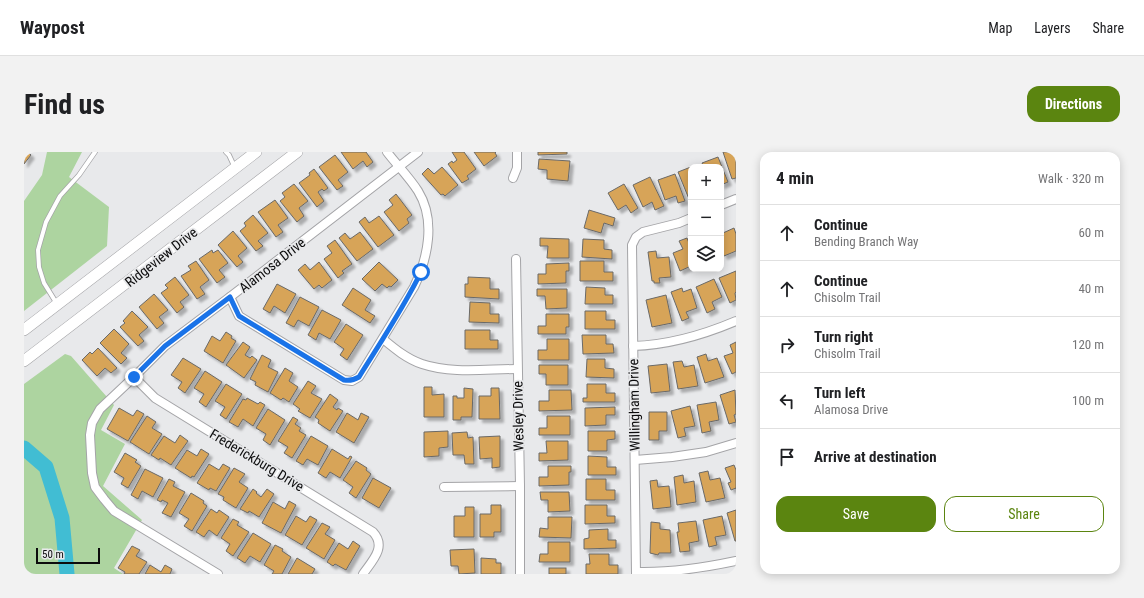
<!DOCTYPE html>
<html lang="en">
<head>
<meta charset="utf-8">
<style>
  :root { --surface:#fff; --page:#f2f2f2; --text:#202124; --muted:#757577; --line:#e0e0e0; --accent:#5b8510 }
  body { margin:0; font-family:"Roboto Condensed",sans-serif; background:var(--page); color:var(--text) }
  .controls { position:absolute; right:12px; top:12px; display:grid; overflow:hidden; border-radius:8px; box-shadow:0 2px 10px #0003 }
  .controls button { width:36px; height:36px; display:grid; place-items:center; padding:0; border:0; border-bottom:1px solid var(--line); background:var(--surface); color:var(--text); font:20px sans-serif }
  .scale { position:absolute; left:12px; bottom:10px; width:64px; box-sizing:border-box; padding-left:4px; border:2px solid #0c0c0d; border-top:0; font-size:11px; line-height:14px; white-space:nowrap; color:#0c0c0d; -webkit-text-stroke:3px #e8e9eb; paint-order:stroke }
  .stop { position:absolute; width:12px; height:12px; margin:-9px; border:3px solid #1a73e8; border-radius:50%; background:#fff }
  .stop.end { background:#1a73e8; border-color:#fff; box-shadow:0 1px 4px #0008 }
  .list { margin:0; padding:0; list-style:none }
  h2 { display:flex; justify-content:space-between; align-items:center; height:52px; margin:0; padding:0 16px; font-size:17px }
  h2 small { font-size:13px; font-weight:400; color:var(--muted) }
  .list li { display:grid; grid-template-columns:26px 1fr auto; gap:12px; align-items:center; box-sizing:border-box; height:56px; padding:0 16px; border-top:1px solid var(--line) }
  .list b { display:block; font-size:15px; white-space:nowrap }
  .list p { margin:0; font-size:13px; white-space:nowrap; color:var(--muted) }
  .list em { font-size:13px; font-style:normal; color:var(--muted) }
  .actions { display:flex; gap:8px; padding:12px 16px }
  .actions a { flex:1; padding:9px 0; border:1px solid var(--accent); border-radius:12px; text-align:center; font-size:14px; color:var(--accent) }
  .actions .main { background:var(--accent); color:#fff }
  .icon { flex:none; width:22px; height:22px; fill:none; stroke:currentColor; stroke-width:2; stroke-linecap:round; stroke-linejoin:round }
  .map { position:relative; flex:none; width:712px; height:422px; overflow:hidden; border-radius:12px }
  header { display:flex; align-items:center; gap:24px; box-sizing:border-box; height:56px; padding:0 20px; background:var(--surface); border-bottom:1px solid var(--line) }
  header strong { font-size:19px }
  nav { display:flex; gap:22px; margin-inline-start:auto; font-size:14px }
  .intro { display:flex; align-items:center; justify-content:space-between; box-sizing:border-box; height:96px; padding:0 24px }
  h1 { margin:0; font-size:28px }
  .button { padding:10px 18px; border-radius:12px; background:var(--accent); color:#fff; font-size:14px; font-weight:700 }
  main { display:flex; gap:24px; padding:0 24px }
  aside { flex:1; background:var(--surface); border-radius:12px; box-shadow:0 2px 10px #0003 }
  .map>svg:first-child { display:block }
</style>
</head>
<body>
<header>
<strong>Waypost</strong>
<nav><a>Map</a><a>Layers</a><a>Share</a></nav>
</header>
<div class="intro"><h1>Find us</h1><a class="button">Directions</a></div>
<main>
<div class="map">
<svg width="712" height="422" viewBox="0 0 712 422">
  <defs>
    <filter id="shadow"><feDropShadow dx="3.5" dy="3.5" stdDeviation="1" flood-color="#0004"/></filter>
  </defs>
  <rect width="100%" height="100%" fill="#e8e9eb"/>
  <!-- green -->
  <g fill="#add4a0">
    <path d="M23 0H58L45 25 85 55 83 94 0 159V49L18 23Z"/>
    <path d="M41 202 47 204 90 253 77 278 101 292 79 334 118 368 90 416 99 422H0V232Z"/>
  </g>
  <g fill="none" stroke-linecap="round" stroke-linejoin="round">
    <!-- river -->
    <path stroke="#41bdd3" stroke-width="15" d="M0 296 22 315 38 366 43 422"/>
  </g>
  <!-- building -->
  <g fill="#d7a459" stroke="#6a6967" filter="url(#shadow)">
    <path d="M0 0H4L7 3 0 12Z"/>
    <path d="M317 0H342L349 10 343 15 339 9 329 17Z"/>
    <path d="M428 0H440L452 17 443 24 445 27 438 31 424 12 428 9 429 11 433 8Z"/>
    <path d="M450 0H472L471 1 473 4 460 14Z"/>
    <path d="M514 0H543V2L514 3Z"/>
    <path d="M699 0H712V26L708 27Z"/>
    <path d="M311 3 324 20 314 28 319 34 313 38 295 15Z"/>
    <path d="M694 5 704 30 697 33V15H680L678 11Z"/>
    <path d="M515 7 546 9 544 29 523 27V18L514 17Z"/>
    <path d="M672 13 673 15H667V46L665 47 654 20Z"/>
    <path d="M418 15 434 33 421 44 419 42 417 43 398 22 404 16 410 22Z"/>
    <path d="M290 17 304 36 300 39 298 37 294 40 300 49 293 55 275 31 286 23 285 21Z"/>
    <path d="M651 22 661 49 654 51 652 44 641 48 634 28Z"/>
    <path d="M626 25 640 54 631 58 628 50 619 55 609 33Z"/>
    <path d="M270 32 284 49 275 56 280 64 273 70 256 49 261 45 258 41Z"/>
    <path d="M600 32 614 56 607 61 602 53 594 58 584 41Z"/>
    <path d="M372 42 388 63 383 67 385 71 375 79 360 60 369 53 365 48Z"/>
    <path d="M251 48 264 66 254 73 259 80 252 85 234 60Z"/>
    <path d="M565 58 591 66 589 74 580 71 577 81 560 76Z"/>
    <path d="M229 63 244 81 234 89 239 94 232 99 216 79 222 74 220 71Z"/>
    <path d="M355 64 370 83 354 95 335 70 341 65 345 71Z"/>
    <path d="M697 76 699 81 710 76 712 82V99L700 104 697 97Z"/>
    <path d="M209 79 223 96 214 104 219 110 213 115 194 93Z"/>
    <path d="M336 80 349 97 333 109 315 86 321 81 326 87Z"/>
    <path d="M516 86 545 87V106H523L524 94H516Z"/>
    <path d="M663 86 667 96V114L656 119 649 101 659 97 655 89Z"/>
    <path d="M559 87 580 88V97L588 98V107L558 105Z"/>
    <path d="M311 88 328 112 318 119 320 121 314 126 300 107 308 101 303 94Z"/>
    <path d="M188 98 189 101 194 98 204 111 195 118 201 125 193 131 175 107Z"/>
    <path d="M632 99 633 106 645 105 647 125 635 126 636 131H630V129H628L624 100Z"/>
    <path d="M172 109 185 128 176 135 181 142 173 147 157 124 167 118 164 114Z"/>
    <path d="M556 109H580V120H589V129H556Z"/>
    <path d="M295 110 308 128 298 136 295 133 290 137 274 118 281 112 286 118Z"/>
    <path d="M355 110 374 128 367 135 365 134 363 136 358 132 351 139 338 127Z"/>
    <path d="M545 111V119H542V131L514 132V122H522V112Z"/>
    <path d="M712 119V140L711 141 712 148 706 151 695 126Z"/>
    <path d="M151 125 165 143 156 150 160 155 153 161 137 141 144 136 141 133Z"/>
    <path d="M444 125 466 126V137H475V147L441 145V132H444Z"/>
    <path d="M690 127 698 145 688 150 691 157 683 161 672 135Z"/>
    <path d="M253 132 272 142 261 161 250 154 246 161 239 157Z"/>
    <path d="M562 135 581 136V143H589V152H561Z"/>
    <path d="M329 136 347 148 341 158 351 164 346 171 318 153Z"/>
    <path d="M658 136 659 140 667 137 673 156 662 160 665 166 658 169 647 140Z"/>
    <path d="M513 137H543V156L522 157 521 144H513Z"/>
    <path d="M130 142 144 158 135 165 140 171 133 177 115 155Z"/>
    <path d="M642 143 648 171 628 175 622 148Z"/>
    <path d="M276 145 295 155 285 174 274 168 270 175 262 171Z"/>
    <path d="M446 150 466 151V162H475V171L445 170Z"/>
    <path d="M298 158 317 168 306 187 295 181 292 188 284 183Z"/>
    <path d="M108 159 124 175 115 183 120 189 114 194 96 175 101 171 99 169Z"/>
    <path d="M561 159H582V168H591V177H561Z"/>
    <path d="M522 162H545V175H542V182H514V174H522Z"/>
    <path d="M322 172 339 183 323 208 316 203 320 197 310 190Z"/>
    <path d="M90 177 105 192 97 201 103 206 97 212 76 191Z"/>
    <path d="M441 178H466V188H474V197H441Z"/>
    <path d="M202 180 208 184 207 186 212 189 199 211 180 199 188 184 196 189Z"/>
    <path d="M558 183H582V192H589L590 201 559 202Z"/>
    <path d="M523 187H545V208H514V198H523Z"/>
    <path d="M219 190 226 195 221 203 226 206 228 204 233 208 220 226 202 213Z"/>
    <path d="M712 190V220L708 222 700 204 709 201 706 193Z"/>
    <path d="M74 196 93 216 87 221 81 216 73 224 58 208 66 200 68 202Z"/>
    <path d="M682 202 684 209 693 206 700 225 681 231 673 205Z"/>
    <path d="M238 203 247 208 244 215 254 220 244 240 231 233 232 230 226 227Z"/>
    <path d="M159 206 177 217 161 241 154 236 158 230 147 223Z"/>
    <path d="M563 207H581V216L590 217V226L562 225Z"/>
    <path d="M658 209 660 215 670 213 674 234 654 237 649 210Z"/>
    <path d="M643 212 646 239 627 241 624 214Z"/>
    <path d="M515 213H544V233H522V222H515Z"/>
    <path d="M261 216 269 221 265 229 274 235 265 250 259 246 257 248 246 241Z"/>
    <path d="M181 219 198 230 182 255 175 250 180 242 170 236Z"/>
    <path d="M284 229 292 234 287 241 298 247 286 266 274 259 276 257 269 252Z"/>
    <path d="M202 232 218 242 202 267 196 263 201 255 191 249Z"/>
    <path d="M563 232H582V241H591V250H559V246H563Z"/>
    <path d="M400 235H408V243L420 242V265H400Z"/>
    <path d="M440 236 449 237 448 265H437V268H429V244H433V246H440Z"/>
    <path d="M467 236H475L476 267H455V244H467Z"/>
    <path d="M525 238H547L548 258 515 259V249H525Z"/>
    <path d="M711 238 712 262 710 263 712 270 705 272 696 243Z"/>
    <path d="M306 242 314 248 309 255 313 258 314 256 319 259 306 279 294 271 295 268 291 265Z"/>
    <path d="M223 246 234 252 236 250 241 253 229 274 219 267 214 275 205 270 219 247 222 248Z"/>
    <path d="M692 250 695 268 685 270 687 279 678 281 673 253Z"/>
    <path d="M666 254 671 274 660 276 662 284 654 286 647 259Z"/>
    <path d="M591 255V263H582V273L561 274V256Z"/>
    <path d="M95 256 109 264 113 258 120 262 104 289 83 277Z"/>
    <path d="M244 257 261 268 246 293 239 288 242 282 232 276Z"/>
    <path d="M625 260H643V279H635V288H625Z"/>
    <path d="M323 261 334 268 337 261 345 265 330 291 312 280Z"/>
    <path d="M123 264 132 270 128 276 138 282 125 302 106 290Z"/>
    <path d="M523 264H546V283H515V276H523Z"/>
    <path d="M269 265 274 268 271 272 277 276 275 279 282 283 268 306 260 301 264 295 254 289Z"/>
    <path d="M424 279V295L415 296V304L400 305V280Z"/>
    <path d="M564 279H591V287L583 288V299H564Z"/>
    <path d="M443 280 444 286 449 285 450 312H441L440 303H429L428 281Z"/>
    <path d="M156 283 164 289 147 313 136 306 135 308 127 303 140 284 151 291Z"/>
    <path d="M287 284 304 294 294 313 283 307 279 313 272 309Z"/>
    <path d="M476 284V315L468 316V306L456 307 455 285Z"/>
    <path d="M522 289H544V308L515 309V301H523Z"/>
    <path d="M177 297 185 302 170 325 168 324 167 326 151 316 163 298 173 304Z"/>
    <path d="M308 297 324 307 326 304 328 305 316 326 306 320 302 326 294 321Z"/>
    <path d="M101 301 113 308 111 310 117 314 104 336 97 332 100 326 90 320Z"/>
    <path d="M564 304 583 305V315H592V323H564Z"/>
    <path d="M332 309 343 316 342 318 347 322 332 346 325 341 329 335 319 328Z"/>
    <path d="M185 312 195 318 199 312 206 316 192 339 186 336 185 338 173 331Z"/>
    <path d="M710 313 712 318V337V336L707 338 704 331 707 330 701 316Z"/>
    <path d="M524 314H547V320H545V333L515 334V325H524Z"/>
    <path d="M210 316 221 322 215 330 224 336 212 356 199 348 200 345 194 342Z"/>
    <path d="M121 317 139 326 129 345 118 339 114 347 107 343Z"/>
    <path d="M684 319 686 328 696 326 701 346 682 350 675 321Z"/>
    <path d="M659 323 660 331 670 329 672 350 653 353 650 325Z"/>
    <path d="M349 326 367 336 355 356 338 346Z"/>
    <path d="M145 327 151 330 149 334 161 340 147 365 138 361 144 351 138 348 137 350 133 348Z"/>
    <path d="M562 327H582V338H591V348H562Z"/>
    <path d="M633 328 634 335 645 334 647 355 629 357 626 329Z"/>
    <path d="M229 337 233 340 232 341 237 345 243 337 250 342 235 365 225 359 224 361 216 357Z"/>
    <path d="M516 340H545L546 359 524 360V348H517Z"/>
    <path d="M167 341 180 349 179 351 183 354 168 379 160 374 165 367 155 361Z"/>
    <path d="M265 349 272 353 257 381 238 371 249 350 261 357Z"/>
    <path d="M467 353H477V380H470V385H456V362H467Z"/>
    <path d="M561 353H583V364H591V371L561 372Z"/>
    <path d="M441 355H450V385H430V364H441Z"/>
    <path d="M187 357 193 361 195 358 205 365 193 384 185 378 180 385 172 380Z"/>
    <path d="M712 358V389H711L703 361Z"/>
    <path d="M272 364 282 370 286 364 293 368 278 393 261 383Z"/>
    <path d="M698 364 702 383 691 385 693 393 685 395 679 368Z"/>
    <path d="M524 365H548L547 386 515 385 516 376 524 377Z"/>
    <path d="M209 367 215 370 213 373 225 380 209 404 202 399 206 392 197 386Z"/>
    <path d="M672 369 675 389 665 391 666 399 656 400 653 380H655L654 371Z"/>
    <path d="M627 370 636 371V377L646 378 647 401H635L634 403 626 401Z"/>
    <path d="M298 371 306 375 301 382 311 388 300 407 282 396Z"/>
    <path d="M584 377V388H592V396L560 397V387L565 386V378Z"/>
    <path d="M229 381 247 392 236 410 226 404 221 411 213 406Z"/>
    <path d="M329 389 336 394 322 418 311 412 309 414 303 410 315 391 324 397Z"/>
    <path d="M524 390H546V410H515L516 402H524Z"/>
    <path d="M251 393 259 397 258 399 267 405 258 422H248L250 419 240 413Z"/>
    <path d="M108 394 116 398 112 404 123 410 115 422H100L101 420 94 416Z"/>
    <path d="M450 397 451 421 435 422 434 414H427L426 398Z"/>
    <path d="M565 402H585V413H594V422H562V412H566Z"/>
    <path d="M273 406 291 417 288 422H264Z"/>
    <path d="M457 406 472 407V411H477V422H457Z"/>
    <path d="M126 413 137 420 141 413 148 417 146 422H121Z"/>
    <rect x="525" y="416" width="17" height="6"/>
  </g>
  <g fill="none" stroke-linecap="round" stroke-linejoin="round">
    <defs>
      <g id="service">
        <path d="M202 0 205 3 211 16"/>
        <path d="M33 152 20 131 15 115 14 98 22 70 36 44 55 23 71 0"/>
      </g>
      <g id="minor">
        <path d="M489 26 493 16V0"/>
        <path d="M697 53 712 47"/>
        <path d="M492 107 496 334V422"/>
        <path d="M206 145 215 164 320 228 328 229 335 225 390 135C404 106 412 68 394 39 385 25 373 13 363 0"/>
        <path d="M359 187C371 197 383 207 398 212 428 222 462 217 493 217"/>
        <path d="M609 194C645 193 679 183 712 169"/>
        <path d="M110 225 131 246 349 380C363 395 348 409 339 422"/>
        <path d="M611 308 648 305 682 300 712 291"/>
        <path d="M420 335 496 334"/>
        <path d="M612 420C645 421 679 416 712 409"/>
        <path d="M194 422 90 359 80 347 71 335 68 321 66 283 68 271 76 257 110 225 141 194 206 145 394 0"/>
        <path d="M612 422 608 93 612 85 619 80 655 71 667 66"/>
      </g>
      <g id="secondary">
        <path d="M0 178 232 0"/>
        <path d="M0 209 273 0"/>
      </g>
    </defs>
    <!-- service casing -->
    <use href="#service" stroke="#a4a4a7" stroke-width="5.5"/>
    <!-- minor casing -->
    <use href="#minor" stroke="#a4a4a7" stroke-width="10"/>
    <!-- secondary casing -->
    <use href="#secondary" stroke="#a4a4a7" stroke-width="12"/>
    <!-- service -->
    <use href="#service" stroke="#fff" stroke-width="4"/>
    <!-- minor -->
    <use href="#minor" stroke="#fff" stroke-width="8"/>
    <!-- secondary -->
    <use href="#secondary" stroke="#fff" stroke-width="11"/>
  </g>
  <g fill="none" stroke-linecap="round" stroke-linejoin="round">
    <!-- route -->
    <path stroke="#1a73e8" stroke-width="5" d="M110 225 141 194 206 145 215 164 320 228C326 229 330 228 335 225 356 191 379 157 397 120"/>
  </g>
  <g text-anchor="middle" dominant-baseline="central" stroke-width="3.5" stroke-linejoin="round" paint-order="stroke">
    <!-- street labels -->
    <g font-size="14" fill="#0c0c0d" stroke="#e8e9eb">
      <text transform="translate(137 105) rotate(-38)">Ridgeview Drive</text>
      <text transform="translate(248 113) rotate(-38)">Alamosa Drive</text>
      <text transform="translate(610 253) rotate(-91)">Willingham Drive</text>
      <text transform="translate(494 264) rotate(-91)">Wesley Drive</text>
      <text transform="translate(233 308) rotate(31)">Frederickburg Drive</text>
    </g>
  </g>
</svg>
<div class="controls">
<button>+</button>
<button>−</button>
<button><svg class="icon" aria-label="layers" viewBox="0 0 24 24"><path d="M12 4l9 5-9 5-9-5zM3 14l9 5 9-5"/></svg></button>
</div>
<div class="scale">50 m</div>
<div class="stop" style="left:397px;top:120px"></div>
<div class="stop end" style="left:110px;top:225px"></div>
</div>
<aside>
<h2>4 min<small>Walk · 320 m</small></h2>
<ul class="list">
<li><svg class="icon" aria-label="ahead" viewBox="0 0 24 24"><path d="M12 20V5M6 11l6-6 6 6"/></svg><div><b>Continue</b><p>Bending Branch Way</p></div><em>60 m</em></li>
<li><svg class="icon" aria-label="ahead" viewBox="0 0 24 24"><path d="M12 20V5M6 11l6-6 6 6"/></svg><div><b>Continue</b><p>Chisolm Trail</p></div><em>40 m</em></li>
<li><svg class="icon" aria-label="right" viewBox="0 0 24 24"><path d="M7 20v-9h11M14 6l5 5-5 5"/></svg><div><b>Turn right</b><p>Chisolm Trail</p></div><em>120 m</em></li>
<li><svg class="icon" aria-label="left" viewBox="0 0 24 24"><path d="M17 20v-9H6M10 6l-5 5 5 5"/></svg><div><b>Turn left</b><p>Alamosa Drive</p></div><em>100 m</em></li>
<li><svg class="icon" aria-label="arrive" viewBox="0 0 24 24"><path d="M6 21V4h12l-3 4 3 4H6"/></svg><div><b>Arrive at destination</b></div></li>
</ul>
<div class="actions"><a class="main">Save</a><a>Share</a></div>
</aside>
</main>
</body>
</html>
